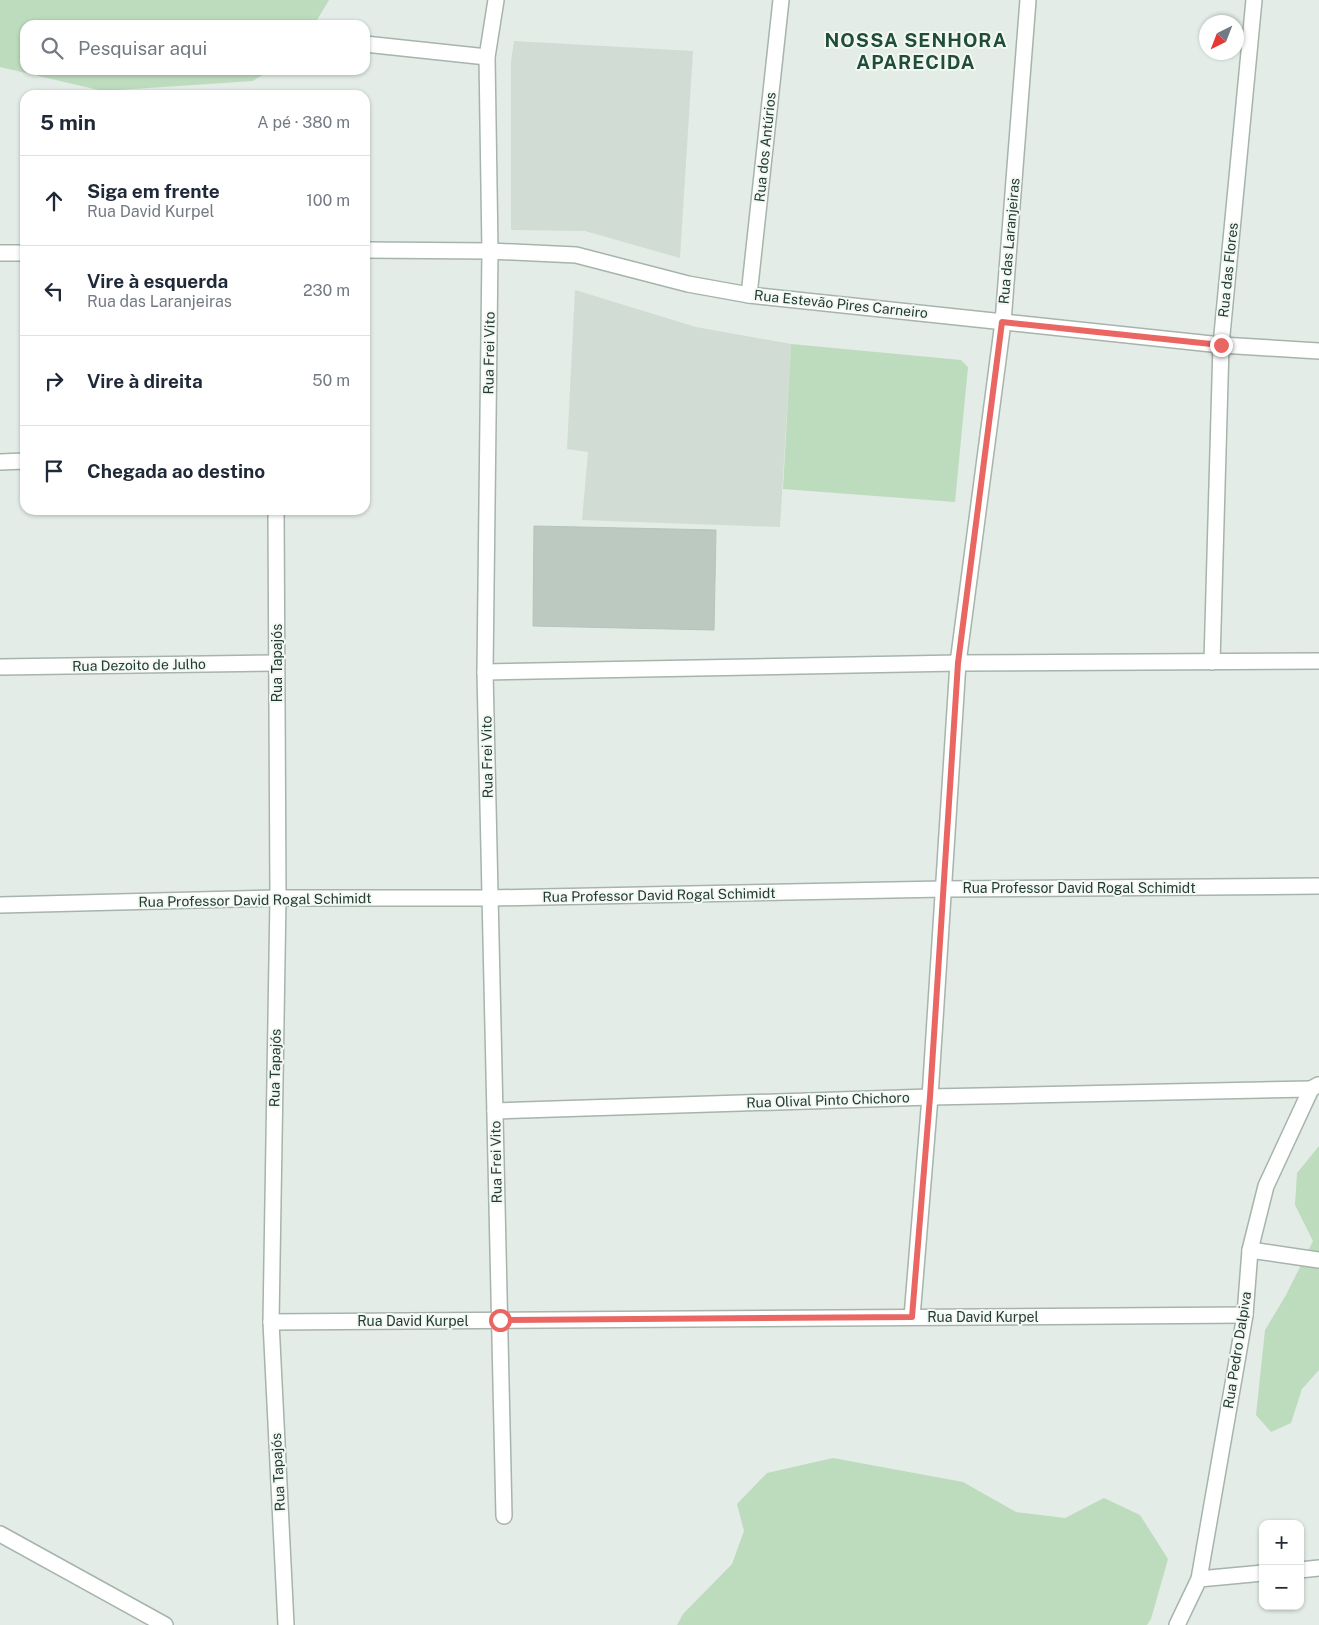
<!DOCTYPE html>
<html lang="pt">
<head>
<meta charset="utf-8">
<style>
  :root { --surface:#fff; --page:#f2f2f3; --text:#1f2937; --muted:#747a83; --line:#e0e1e3 }
  body { margin:0; font-family:"Public Sans",sans-serif; background:var(--page); color:var(--text) }
  .controls { position:absolute; right:15px; bottom:15px; display:grid; overflow:hidden; border-radius:10px; box-shadow:0 1px 4px #0004 }
  .controls button { width:45px; height:45px; display:grid; place-items:center; padding:0; border:0; border-bottom:1px solid var(--line); background:var(--surface); color:var(--text); font:25px sans-serif }
  .compass { position:absolute; left:1199px; top:15px; width:45px; height:45px; border-radius:50%; background:var(--surface); box-shadow:0 1px 4px #0004; rotate:222deg }
  .stop { position:absolute; width:15px; height:15px; margin:-11px; border:4px solid #ea6662; border-radius:50%; background:#fff }
  .stop.end { background:#ea6662; border-color:#fff; box-shadow:0 1px 5px #0008 }
  .list { margin:0; padding:0; list-style:none }
  h2 { display:flex; justify-content:space-between; align-items:center; height:65px; margin:0; padding:0 20px; font-size:21px }
  h2 small { font-size:16px; font-weight:400; color:var(--muted) }
  .list li { display:grid; grid-template-columns:32px 1fr auto; gap:15px; align-items:center; box-sizing:border-box; height:90px; padding:0 20px; border-top:1px solid var(--line) }
  .list b { display:block; font-size:19px; white-space:nowrap }
  .list p { margin:0; font-size:16px; white-space:nowrap; color:var(--muted) }
  .list em { font-size:16px; font-style:normal; color:var(--muted) }
  .icon { flex:none; width:28px; height:28px; fill:none; stroke:currentColor; stroke-width:2; stroke-linecap:round; stroke-linejoin:round }
  .map { position:relative; flex:none; width:1319px; height:1625px; overflow:hidden }
  .search { position:absolute; background:var(--surface); box-shadow:0 1px 4px #0004; left:20px; top:20px; width:350px; height:55px; display:flex; align-items:center; gap:12px; box-sizing:border-box; padding:0 18px; border-radius:15px; color:var(--muted); font-size:19px }
  .panel { position:absolute; background:var(--surface); box-shadow:0 1px 4px #0004; left:20px; top:90px; width:350px; height:425px; border-radius:15px }
  .map>svg:first-child { display:block }
</style>
</head>
<body>
<div class="map">
<svg width="1319" height="1625" viewBox="0 0 1319 1625">
  <rect width="100%" height="100%" fill="#e3ece6"/>
  <!-- built -->
  <g fill="#d1dcd4">
    <path d="M514 41 693 51 680 258 585 231 511 230V62Z"/>
    <path d="M575 290 696 327 791 344 780 527 582 520 588 452 567 449Z"/>
  </g>
  <!-- green -->
  <g fill="#bddcbe">
    <path d="M0 0H329L314 25H25V70H270L253 81 103 91 0 67Z"/>
    <path d="M791 344 961 360 968 367 955 502 783 489Z"/>
    <path d="M1319 1146V1370L1302 1389 1291 1423 1271 1432 1256 1415 1265 1330 1286 1295 1313 1241 1295 1205 1297 1173Z"/>
    <path d="M833 1458 963 1482 1016 1512 1065 1518 1104 1498 1140 1515 1168 1559 1151 1619 1147 1625H677L683 1614 732 1564 744 1531 737 1504 767 1473Z"/>
  </g>
  <!-- building -->
  <path fill="#bbc9c1" stroke="#b5c5bb" d="M534 526 716 530 714 630 533 626Z"/>
  <g fill="none" stroke-linecap="round" stroke-linejoin="round">
    <defs>
      <g id="street">
        <path d="M496 0 487 57 490 251 485 672 504 1516"/>
        <path d="M365 44 487 57"/>
        <path d="M365 250 490 251 576 255 688 284 749 295 1221 345 1319 351"/>
        <path d="M0 253H25"/>
        <path d="M749 295 781 0"/>
        <path d="M0 462 25 461"/>
        <path d="M276 510 278 898 271 1322 286 1625"/>
        <path d="M1212 662 1221 345 1254 0"/>
        <path d="M0 667 277 663"/>
        <path d="M485 672 958 663 1319 661"/>
        <path d="M0 905 278 898H490L944 889 1319 886"/>
        <path d="M495 1111 930 1097 1311 1089"/>
        <path d="M1250 1250 1319 1260"/>
        <path d="M912 1317 930 1097 958 663 1003 322 1028 0"/>
        <path d="M271 1322 1245 1315"/>
        <path d="M0 1534 165 1625"/>
        <path d="M1300 1570 1319 1568"/>
        <path d="M1199 1579 1263 1573"/>
        <path d="M1177 1625 1199 1579 1245 1315 1250 1250 1266 1186 1311 1089 1318 1085"/>
      </g>
    </defs>
    <!-- street casing -->
    <use href="#street" stroke="#a6b4ac" stroke-width="18"/>
    <!-- street -->
    <use href="#street" stroke="#fff" stroke-width="15"/>
  </g>
  <g fill="none" stroke-linecap="round" stroke-linejoin="round">
    <!-- route -->
    <path stroke="#ea6662" stroke-width="6" d="M500 1320 912 1317 930 1097 958 663 1002 322 1221 345"/>
  </g>
  <g text-anchor="middle" dominant-baseline="central" stroke-width="4" stroke-linejoin="round" paint-order="stroke">
    <!-- street labels -->
    <g font-size="14" fill="#233c30" stroke="#f3f8f4">
      <text transform="translate(765 147) rotate(-84)">Rua dos Antúrios</text>
      <text transform="translate(1009 241) rotate(-85)">Rua das Laranjeiras</text>
      <text transform="translate(1228 270) rotate(-84)">Rua das Flores</text>
      <text transform="translate(841 304) rotate(6)">Rua Estevão Pires Carneiro</text>
      <text transform="translate(489 353) rotate(-89)">Rua Frei Vito</text>
      <text transform="translate(277 663) rotate(-90)">Rua Tapajós</text>
      <text transform="translate(139 665) rotate(-1)">Rua Dezoito de Julho</text>
      <text transform="translate(487 757) rotate(-91)">Rua Frei Vito</text>
      <text x="1079" y="888">Rua Professor David Rogal Schimidt</text>
      <text transform="translate(659 895) rotate(-1)">Rua Professor David Rogal Schimidt</text>
      <text transform="translate(255 900) rotate(-1)">Rua Professor David Rogal Schimidt</text>
      <text transform="translate(275 1068) rotate(-89)">Rua Tapajós</text>
      <text transform="translate(828 1100) rotate(-2)">Rua Olival Pinto Chichoro</text>
      <text transform="translate(496 1162) rotate(-91)">Rua Frei Vito</text>
      <text x="983" y="1317">Rua David Kurpel</text>
      <text x="413" y="1321">Rua David Kurpel</text>
      <text transform="translate(1237 1350) rotate(-81)">Rua Pedro Dalpiva</text>
      <text transform="translate(278 1472) rotate(-93)">Rua Tapajós</text>
    </g>
    <!-- district labels -->
    <g font-size="19" font-weight="bold" letter-spacing="1" fill="#204d38" stroke="#f3f8f4">
      <text x="916" y="40">NOSSA SENHORA<tspan x="916" dy="22">APARECIDA</tspan></text>
    </g>
  </g>
</svg>
<div class="controls">
<button>+</button>
<button>−</button>
</div>
<svg class="compass" viewBox="-18 -18 36 36"><path d="M0-13l5 13h-10z" fill="#e53935"/><path d="M0 13l5-13h-10z" fill="#747a83"/></svg>
<div class="stop" style="left:500px;top:1320px"></div>
<div class="stop end" style="left:1221px;top:345px"></div>
<div class="search"><svg class="icon" aria-label="search" viewBox="0 0 24 24"><circle cx="10" cy="10" r="6"/><path d="M15 15l6 6"/></svg>Pesquisar aqui</div>
<section class="panel">
<h2>5 min<small>A pé · 380 m</small></h2>
<ul class="list">
<li><svg class="icon" aria-label="ahead" viewBox="0 0 24 24"><path d="M12 20V5M6 11l6-6 6 6"/></svg><div><b>Siga em frente</b><p>Rua David Kurpel</p></div><em>100 m</em></li>
<li><svg class="icon" aria-label="left" viewBox="0 0 24 24"><path d="M17 20v-9H6M10 6l-5 5 5 5"/></svg><div><b>Vire à esquerda</b><p>Rua das Laranjeiras</p></div><em>230 m</em></li>
<li><svg class="icon" aria-label="right" viewBox="0 0 24 24"><path d="M7 20v-9h11M14 6l5 5-5 5"/></svg><div><b>Vire à direita</b></div><em>50 m</em></li>
<li><svg class="icon" aria-label="arrive" viewBox="0 0 24 24"><path d="M6 21V4h12l-3 4 3 4H6"/></svg><div><b>Chegada ao destino</b></div></li>
</ul>
</section>
</div>
</body>
</html>
